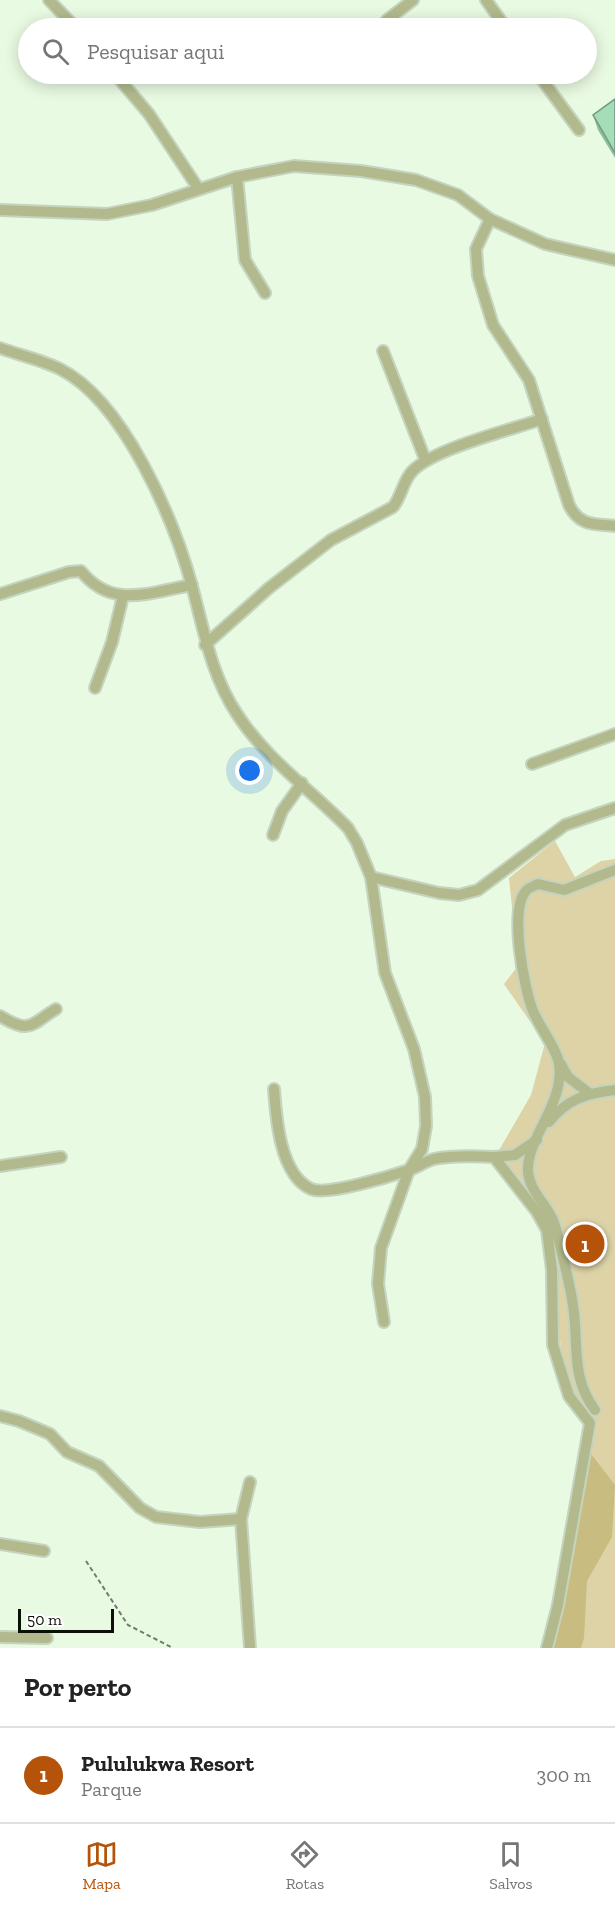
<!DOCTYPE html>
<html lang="pt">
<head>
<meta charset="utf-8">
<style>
  :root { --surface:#fff; --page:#f6f6f6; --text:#222; --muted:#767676; --line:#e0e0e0; --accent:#b45309 }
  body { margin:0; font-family:"Zilla Slab",serif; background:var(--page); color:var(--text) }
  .scale { position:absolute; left:18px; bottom:15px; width:96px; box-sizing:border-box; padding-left:6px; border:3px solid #0a0f07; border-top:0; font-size:16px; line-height:21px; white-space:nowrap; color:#0a0f07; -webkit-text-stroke:4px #fff; paint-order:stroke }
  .you { position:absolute; left:250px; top:771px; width:21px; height:21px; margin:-15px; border:4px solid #fff; border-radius:50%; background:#1a73e8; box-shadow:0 0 0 9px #1a73e833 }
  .badge { display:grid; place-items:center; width:39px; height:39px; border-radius:50%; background:var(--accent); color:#fff; font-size:20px; font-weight:700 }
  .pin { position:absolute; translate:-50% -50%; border:3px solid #fff; box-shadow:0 2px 6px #0006 }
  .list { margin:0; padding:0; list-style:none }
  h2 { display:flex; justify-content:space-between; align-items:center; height:78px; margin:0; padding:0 24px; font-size:26px }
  h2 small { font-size:20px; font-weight:400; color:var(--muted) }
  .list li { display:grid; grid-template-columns:39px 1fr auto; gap:18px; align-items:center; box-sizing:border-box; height:96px; padding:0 24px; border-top:2px solid var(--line) }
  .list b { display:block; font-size:22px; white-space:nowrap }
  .list p { margin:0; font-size:20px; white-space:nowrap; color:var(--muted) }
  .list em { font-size:20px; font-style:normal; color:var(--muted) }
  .icon { flex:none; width:33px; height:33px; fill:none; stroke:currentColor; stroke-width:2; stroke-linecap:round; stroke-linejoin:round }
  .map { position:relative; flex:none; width:615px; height:1648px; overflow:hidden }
  .search { position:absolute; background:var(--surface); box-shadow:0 3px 15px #0003; left:18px; right:18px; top:18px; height:66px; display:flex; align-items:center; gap:15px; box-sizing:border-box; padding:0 21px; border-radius:33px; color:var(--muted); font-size:22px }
  .sheet { height:174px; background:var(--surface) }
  nav { display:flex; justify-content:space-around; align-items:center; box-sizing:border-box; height:84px; border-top:2px solid var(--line); background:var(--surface); font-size:16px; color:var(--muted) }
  nav a { display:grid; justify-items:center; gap:3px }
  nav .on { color:var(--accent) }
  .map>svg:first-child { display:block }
</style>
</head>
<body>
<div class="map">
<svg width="615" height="1648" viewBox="0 0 615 1648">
  <rect width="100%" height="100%" fill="#e9fae2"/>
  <!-- green -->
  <path fill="#ddd3a7" d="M555 841 575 877 601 861 615 859V1648H553L562 1608 593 1421C587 1412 577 1402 572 1391 550 1340 565 1284 552 1232 546 1206 515 1174 498 1152L531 1095 545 1043 504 984 518 966 509 878Z"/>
  <!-- forest -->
  <path fill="#c9bc80" d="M588 1450 615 1485 612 1537 587 1581 584 1638 581 1648H553L562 1608Z"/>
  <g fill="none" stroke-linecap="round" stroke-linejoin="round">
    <defs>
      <g id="minor">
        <path d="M49 0 76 28"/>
        <path d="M486 0 506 28"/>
        <path d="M387 20 413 0"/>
        <path d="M115 74 149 114 198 188"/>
        <path d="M538 74 579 130"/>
        <path d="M237 177 245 260 265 293"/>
        <path d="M0 210 107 214 152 205 237 177 294 166 361 171 416 180 458 195 490 219 545 244 615 260"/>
        <path d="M490 219 476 249 478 276 493 325 529 380 569 505C579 526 594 524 615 526"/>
        <path d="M0 348C19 355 42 360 60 369 124 401 174 520 192 586 204 630 211 675 237 714 265 758 312 791 348 828L357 843 371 877 385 973 414 1049 425 1097 426 1126 422 1149 409 1170 381 1248 378 1284 384 1322"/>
        <path d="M383 351 425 459"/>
        <path d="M0 594 69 572 81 571C112 610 150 592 192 585"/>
        <path d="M205 645 269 588 331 540 393 507C401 497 402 485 410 474 427 450 511 430 542 419"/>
        <path d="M95 688 112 642 123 596"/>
        <path d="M532 764 615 734"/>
        <path d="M273 835 282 811 302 783"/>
        <path d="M371 877 439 893 459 895 478 890 565 825 615 808"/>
        <path d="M0 1016C31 1035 31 1024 56 1009"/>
        <path d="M561 1064 568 1077 589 1093"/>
        <path d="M274 1089C276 1118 280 1175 311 1189 326 1196 391 1176 409 1170 418 1167 426 1161 434 1159 453 1155 475 1156 494 1157L537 1212 547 1230 552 1270 553 1345 569 1396 590 1423 558 1605 547 1648"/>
        <path d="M549 1122C567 1099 587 1093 615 1090"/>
        <path d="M494 1157 515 1155 537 1140"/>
        <path d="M0 1166 61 1157"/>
        <path d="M595 1410C570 1377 579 1342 573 1305 569 1279 562 1254 556 1229 551 1207 530 1194 528 1172 526 1138 565 1104 559 1064 557 1049 539 1026 533 1011 524 989 509 908 526 891 528 888 534 886 538 884L564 890 615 870"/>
        <path d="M0 1416 19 1421 50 1434 67 1452 99 1466 140 1508 156 1517 200 1522 241 1519"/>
        <path d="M250 1482 241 1519 250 1648"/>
        <path d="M0 1544 44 1551"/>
        <path d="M0 1637 47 1638"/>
      </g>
    </defs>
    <!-- minor casing -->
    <use href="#minor" stroke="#c5d4bf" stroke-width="14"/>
    <!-- path -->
    <path stroke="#717c6c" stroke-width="2" stroke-dasharray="4.5 3" stroke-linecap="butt" d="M86 1561 128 1625 173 1648"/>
    <!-- minor -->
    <use href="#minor" stroke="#b2ba8d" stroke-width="10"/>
  </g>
  <!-- wall -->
  <path fill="#8dbe9d" d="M615 99V158L598 130 593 115Z"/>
  <!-- building -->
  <path fill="#a4ddb7" stroke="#739b80" stroke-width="1.5" d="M615 99V153L593 115Z"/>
</svg>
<div class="scale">50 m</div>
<div class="you"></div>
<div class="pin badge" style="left:585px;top:1244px">1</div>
<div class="search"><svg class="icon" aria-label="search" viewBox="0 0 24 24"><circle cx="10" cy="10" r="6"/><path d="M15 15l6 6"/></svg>Pesquisar aqui</div>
</div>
<section class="sheet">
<h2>Por perto<small></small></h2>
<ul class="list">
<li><span class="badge">1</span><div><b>Pululukwa Resort</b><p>Parque</p></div><em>300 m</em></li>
</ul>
</section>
<nav>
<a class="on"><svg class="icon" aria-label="map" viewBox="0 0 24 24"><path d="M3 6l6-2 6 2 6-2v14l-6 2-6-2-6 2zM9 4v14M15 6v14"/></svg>Mapa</a>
<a><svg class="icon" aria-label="directions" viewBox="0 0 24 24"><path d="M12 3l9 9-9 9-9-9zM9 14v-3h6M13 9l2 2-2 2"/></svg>Rotas</a>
<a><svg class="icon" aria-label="saved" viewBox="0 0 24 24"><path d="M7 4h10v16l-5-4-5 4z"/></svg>Salvos</a>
</nav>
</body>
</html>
